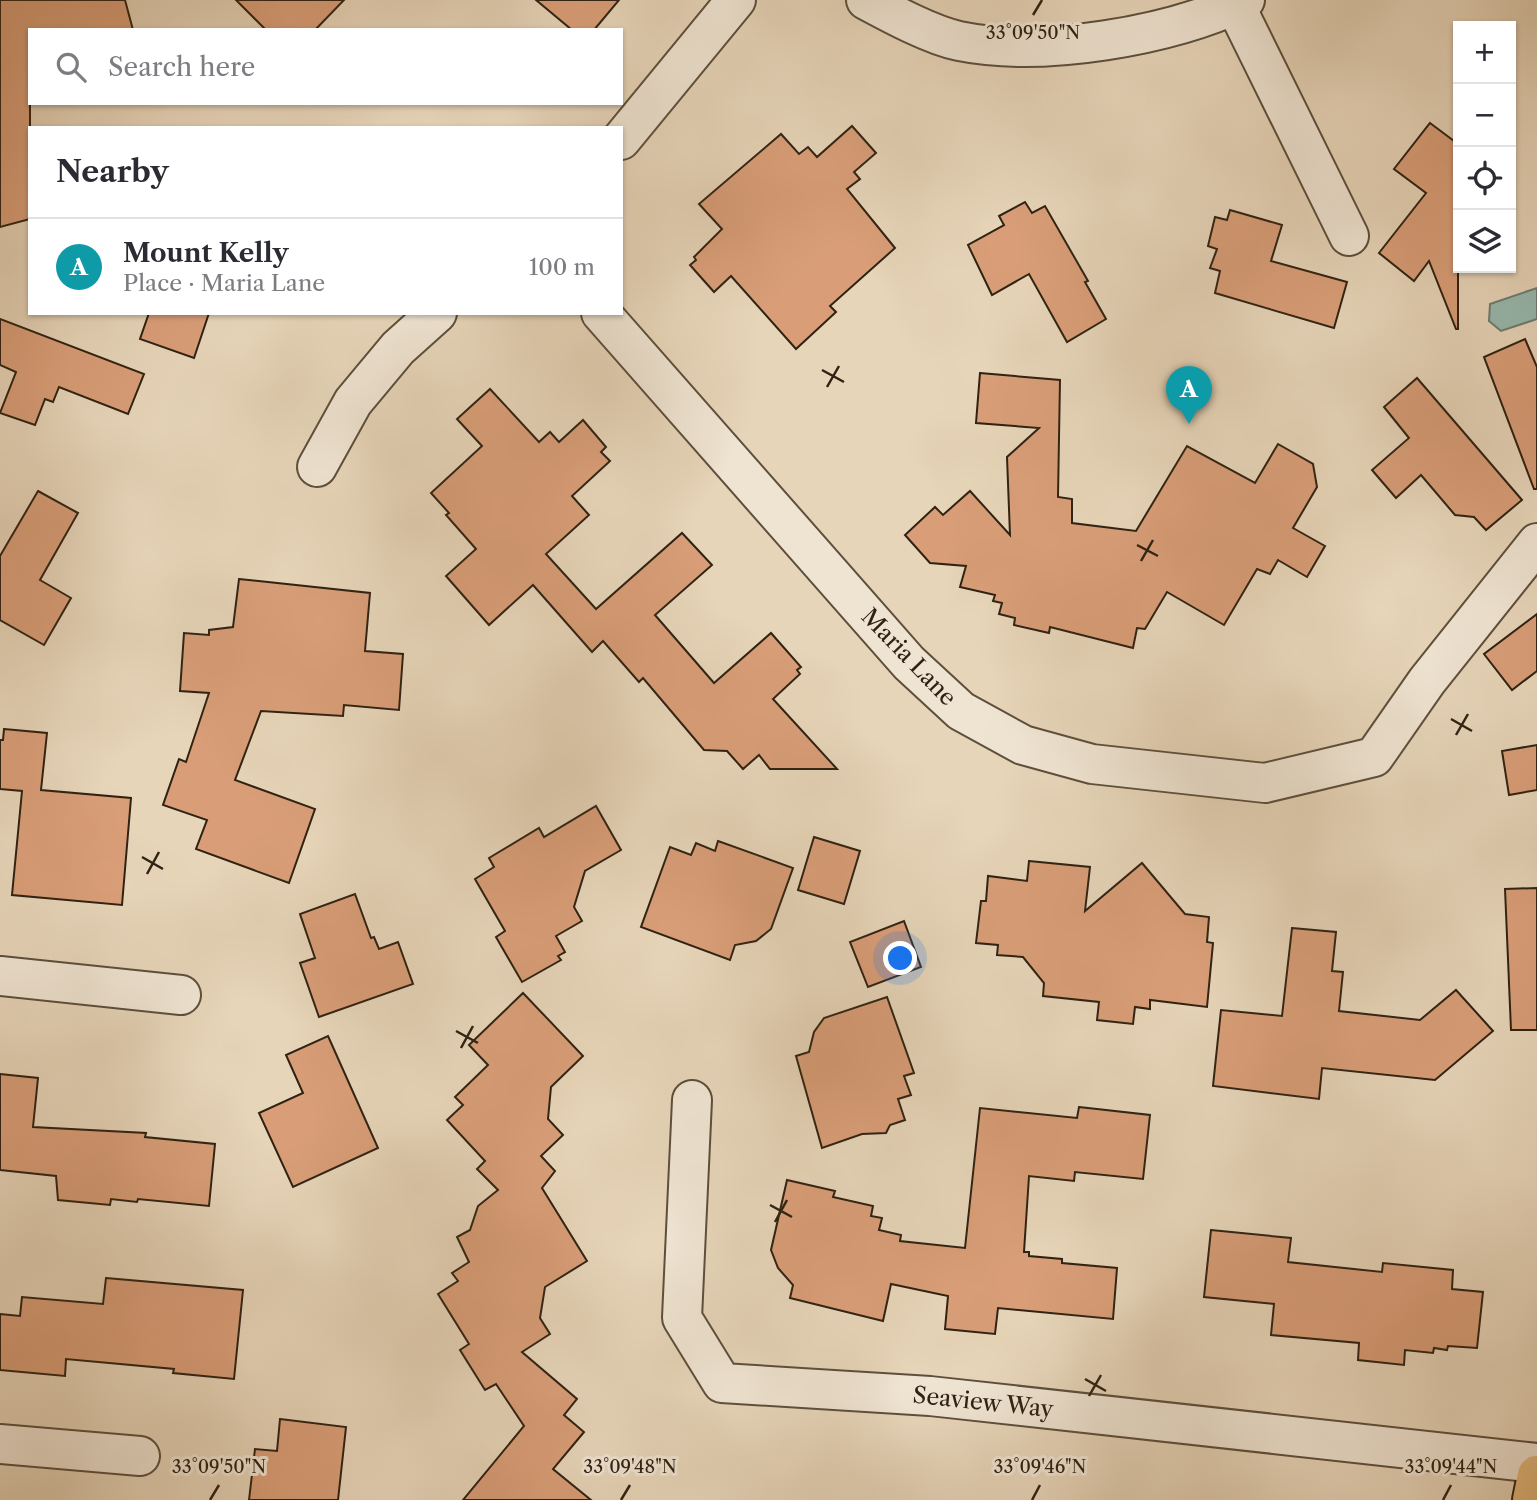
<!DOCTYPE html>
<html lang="en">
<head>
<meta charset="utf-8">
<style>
  :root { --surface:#fff; --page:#f7f7f7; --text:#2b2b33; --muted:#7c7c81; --line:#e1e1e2; --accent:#8f2418 }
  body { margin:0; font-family:"Libre Caslon Text",serif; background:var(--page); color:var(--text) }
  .controls { position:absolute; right:21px; top:21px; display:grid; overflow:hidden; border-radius:0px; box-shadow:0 2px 5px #0004 }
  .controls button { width:63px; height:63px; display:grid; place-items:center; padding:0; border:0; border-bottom:2px solid var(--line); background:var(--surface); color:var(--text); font:35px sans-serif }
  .you { position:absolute; left:901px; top:959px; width:24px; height:24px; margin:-18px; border:5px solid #fff; border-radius:50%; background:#1a73e8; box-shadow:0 0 0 10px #1a73e833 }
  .badge { display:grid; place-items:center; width:46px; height:46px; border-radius:50%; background:var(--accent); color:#fff; font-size:23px; font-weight:700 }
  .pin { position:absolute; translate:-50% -58px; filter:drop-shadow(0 2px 4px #0008) }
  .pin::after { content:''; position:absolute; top:37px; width:24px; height:21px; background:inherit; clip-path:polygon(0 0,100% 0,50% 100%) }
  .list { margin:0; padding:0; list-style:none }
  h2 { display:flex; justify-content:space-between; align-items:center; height:91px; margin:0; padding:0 28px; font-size:30px }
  h2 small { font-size:23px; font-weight:400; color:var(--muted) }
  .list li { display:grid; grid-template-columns:46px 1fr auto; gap:21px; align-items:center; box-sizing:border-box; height:98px; padding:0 28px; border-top:2px solid var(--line) }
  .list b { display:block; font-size:26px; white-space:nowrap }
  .list p { margin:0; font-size:23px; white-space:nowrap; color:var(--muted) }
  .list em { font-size:23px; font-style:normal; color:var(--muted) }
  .icon { flex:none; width:38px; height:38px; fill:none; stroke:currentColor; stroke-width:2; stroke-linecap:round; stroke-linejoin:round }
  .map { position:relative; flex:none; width:1537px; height:1500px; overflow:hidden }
  .search { position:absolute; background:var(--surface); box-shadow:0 2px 5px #0004; left:28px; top:28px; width:595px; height:77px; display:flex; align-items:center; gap:18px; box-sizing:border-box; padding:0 24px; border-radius:0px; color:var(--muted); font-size:26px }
  .panel { position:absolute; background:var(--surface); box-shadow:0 2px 5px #0004; left:28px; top:126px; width:595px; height:189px; border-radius:0px }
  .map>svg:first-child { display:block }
</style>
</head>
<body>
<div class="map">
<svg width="1537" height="1500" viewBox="0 0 1537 1500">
  <rect width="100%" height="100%" fill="#e7d5b9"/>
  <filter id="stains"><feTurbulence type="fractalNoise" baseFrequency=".00286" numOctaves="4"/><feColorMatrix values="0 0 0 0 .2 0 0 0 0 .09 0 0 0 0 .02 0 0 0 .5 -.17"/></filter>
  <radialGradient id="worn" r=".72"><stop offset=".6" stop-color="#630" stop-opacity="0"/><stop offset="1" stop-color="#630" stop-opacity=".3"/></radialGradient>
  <!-- water -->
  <path fill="#97b9af" stroke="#6d7d71" stroke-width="2" d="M1537 288V319L1501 331 1489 321 1490 304Z"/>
  <!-- building -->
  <g fill="#d99e78" stroke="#2f2213" stroke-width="2">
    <path d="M0 0H125L133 30H30V219L0 227Z"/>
    <path d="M236 0H344L315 30H266Z"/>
    <path d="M536 0H619L594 30H572Z"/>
    <path d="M1430 123 1458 144V329H1456L1429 261 1414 281 1379 253 1426 193 1394 169Z"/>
    <path d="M852 126 876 153 854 172 860 179 847 189 895 248 830 306 836 312 796 349 731 276 714 292 690 265 696 260 694 257 722 229 699 204 781 134 799 154 808 147 817 157Z"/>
    <path d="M1025 202 1032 213 1045 206 1088 281 1085 282 1106 319 1067 342 1029 274 992 295 968 245 1004 225 999 216Z"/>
    <path d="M1230 210 1282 225 1271 261 1347 282 1334 328 1215 293 1220 271 1210 268 1217 249 1208 246 1215 217 1227 220Z"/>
    <path d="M149 313H209L194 358 140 339Z"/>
    <path d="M0 319 144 374 128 414 59 387 53 402 45 399 35 425 0 413 16 372 0 365Z"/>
    <path d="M1525 339 1537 367V489H1534L1484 357Z"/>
    <path d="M980 373 1060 380 1058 497 1072 499V523L1136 531 1187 446 1255 483 1278 444 1313 464 1317 487 1293 528 1325 546 1307 577 1278 560 1270 574 1257 569 1224 625 1167 592 1145 629 1137 628 1133 648 1050 627 1049 633 1014 625 1015 618 999 614 1002 603 993 601 995 595 960 587 966 566 930 563 905 535 935 507 943 515 970 491 1010 535 1007 457 1039 428 976 423Z"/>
    <path d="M1417 378 1522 500 1486 530 1474 517 1455 515 1421 475 1396 498 1372 470 1409 438 1384 407Z"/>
    <path d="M490 389 539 442 550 432 559 442 583 420 606 447 601 452 610 461 572 496 589 515 546 554 596 609 682 533 712 565 655 615 714 683 771 633 801 667 797 670 800 674 773 699 837 769H770L759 755 743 769 727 751 704 750 643 678 639 682 603 641 592 652 533 585 489 625 446 576 476 549 446 515 449 513 431 493 482 446 457 419Z"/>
    <path d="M38 491 78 513 40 580 71 598 44 645 0 620V556Z"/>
    <path d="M239 579 370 593 365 651 403 654 399 710 344 705 343 716 261 711 235 780 315 809 289 883 196 849 207 820 163 805 179 759 186 762 209 693 180 691 184 633 209 635V630L233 627Z"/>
    <path d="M1537 614V671L1512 690 1484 654Z"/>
    <path d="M4 729 47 733 41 790 131 798 122 905 12 895 22 791 0 789V740H3Z"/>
    <path d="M1537 745V790L1509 795 1502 751Z"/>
    <path d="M596 806 621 850 585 871 574 907 582 921 556 936 565 952 558 956 561 960 522 982 496 937 505 931 475 879 494 867 489 858 539 828 544 837Z"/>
    <path d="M814 837 860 851 844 904 798 890Z"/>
    <path d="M718 841 793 868 771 929 756 941 735 945 730 960 641 927 670 847 691 855 696 843 715 851Z"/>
    <path d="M1029 861 1090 867 1085 911 1142 863 1185 914 1209 917 1207 942 1213 943 1207 1007 1150 1000V1009L1135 1007 1133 1024 1097 1020 1099 1002 1043 996 1044 983 1023 957 997 955 998 945 976 943 981 901H986L988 876 1027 881Z"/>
    <path d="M1537 888V1030H1511L1505 889Z"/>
    <path d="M355 894 371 938 374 937 379 949 398 942 413 984 319 1017 300 963 315 958 300 914Z"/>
    <path d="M904 921 921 967 868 987 850 942Z"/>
    <path d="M1292 928 1336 932 1332 971 1343 972 1339 1011 1420 1020 1456 990 1493 1031 1435 1080 1322 1068 1319 1099 1213 1086 1221 1010 1282 1016Z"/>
    <path d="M523 993 583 1056 551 1087 548 1119 563 1135 541 1156 555 1171 542 1188 587 1261 545 1287 540 1318 550 1334 522 1352 577 1399 564 1415 584 1432 553 1469 591 1500H463L524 1426 496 1384 485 1390 460 1350 469 1344 438 1294 458 1281 452 1273 469 1262 457 1237 470 1230 478 1206 498 1190 477 1169 485 1161 447 1120 463 1105 455 1097 488 1065 469 1045Z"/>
    <path d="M887 997 914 1073 904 1076 911 1095 898 1099 905 1120 890 1125 886 1133 862 1134 822 1148 796 1056 809 1052 814 1032 824 1018Z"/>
    <path d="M328 1036 378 1148 293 1187 259 1113 303 1093 286 1055Z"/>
    <path d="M0 1074 38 1078 33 1127 146 1133 145 1137 215 1144 209 1206 138 1199 137 1202 111 1199 110 1205 58 1200 56 1176 0 1170Z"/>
    <path d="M1079 1107 1150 1115 1143 1179 1075 1172 1074 1181 1029 1176 1024 1252H1029V1256L1062 1259V1263L1117 1268 1113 1319 998 1308 995 1334 945 1329 948 1296 891 1284 883 1321 790 1298 793 1285 778 1268 771 1250 787 1180 835 1191 833 1197 873 1206 871 1216 882 1218 879 1230 901 1235 900 1241 965 1248 980 1108 1077 1118Z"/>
    <path d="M1211 1230 1291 1238 1288 1262 1382 1272 1383 1263 1453 1270 1452 1289 1483 1292 1477 1348 1448 1346 1447 1350 1434 1348 1433 1353 1405 1350 1404 1365 1358 1360 1359 1343 1271 1335 1274 1304 1204 1297Z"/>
    <path d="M106 1278 243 1290 234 1379 173 1373 174 1369 66 1359 65 1376 0 1370V1314L20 1316 22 1297 103 1304Z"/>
    <path d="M280 1419 346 1427 338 1500H249L255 1449 277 1451Z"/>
  </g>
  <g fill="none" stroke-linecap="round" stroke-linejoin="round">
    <defs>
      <g id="minor">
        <path d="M866 0C892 14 931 35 959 41 1042 58 1170 36 1245 0"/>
        <path d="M1235 5 1349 236"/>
        <path d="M621 140 736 0"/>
        <path d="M601 313 909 663 961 711 1023 745 1092 764 1265 783 1374 757 1427 681 1537 543"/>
        <path d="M317 467 353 402 398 348 437 313"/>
        <path d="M0 976 181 995"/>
        <path d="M692 1100 682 1318 722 1383 930 1396 1537 1463"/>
        <path d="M0 1444 140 1456"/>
      </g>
      <path id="major" d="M1532 1500 1537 1475"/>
    </defs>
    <!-- minor casing -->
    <use href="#minor" stroke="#5d4f3c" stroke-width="42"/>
    <!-- major casing -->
    <use href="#major" stroke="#2f2213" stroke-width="42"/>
    <!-- minor -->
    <use href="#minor" stroke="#efe4d2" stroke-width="38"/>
    <!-- major -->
    <use href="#major" stroke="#e4ba7c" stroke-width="38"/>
  </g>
  <!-- ticks -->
  <path fill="none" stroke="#2f2213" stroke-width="2.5" d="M1033 15 1042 0M822 370 844 382M827 387 839 366M1137 545 1158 556M1141 561 1153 540M1451 719 1472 731M1456 735 1468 714M142 857 163 869M147 874 159 852M456 1031 478 1043M461 1048 473 1026M770 1205 792 1217M775 1222 787 1200M1085 1379 1106 1391M1089 1396 1101 1375M210 1500 219 1485M621 1500 630 1485M1032 1500 1040 1485M1443 1500 1451 1485"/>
  <g text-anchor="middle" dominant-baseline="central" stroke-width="6" stroke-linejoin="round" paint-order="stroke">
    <!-- street labels -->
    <g font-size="23" fill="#2f2213" stroke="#efe4d2">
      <text transform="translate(909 657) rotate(46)">Maria Lane</text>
      <text transform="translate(983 1402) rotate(6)">Seaview Way</text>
    </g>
  </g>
  <g font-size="18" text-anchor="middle" fill="#2f2213" stroke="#efe4d2" stroke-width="6" stroke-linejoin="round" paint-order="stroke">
    <text x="1033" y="39">33°09'50"N</text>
    <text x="219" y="1473">33°09'50"N</text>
    <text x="630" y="1473">33°09'48"N</text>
    <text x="1040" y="1473">33°09'46"N</text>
    <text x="1451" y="1473">33°09'44"N</text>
  </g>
  <rect width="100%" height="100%" filter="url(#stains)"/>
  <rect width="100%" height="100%" fill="url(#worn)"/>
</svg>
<div class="controls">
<button>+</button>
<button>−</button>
<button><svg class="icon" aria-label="locate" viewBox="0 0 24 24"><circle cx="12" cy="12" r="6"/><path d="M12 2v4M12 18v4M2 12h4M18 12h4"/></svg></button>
<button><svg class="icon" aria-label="layers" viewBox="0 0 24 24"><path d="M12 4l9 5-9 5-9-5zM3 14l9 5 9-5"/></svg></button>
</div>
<div class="you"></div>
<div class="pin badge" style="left:1189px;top:424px;background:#0f9aa8">A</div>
<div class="search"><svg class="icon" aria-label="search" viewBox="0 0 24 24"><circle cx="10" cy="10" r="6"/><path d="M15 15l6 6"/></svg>Search here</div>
<section class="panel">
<h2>Nearby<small></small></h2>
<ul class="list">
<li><span class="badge" style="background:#0f9aa8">A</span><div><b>Mount Kelly</b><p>Place · Maria Lane</p></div><em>100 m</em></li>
</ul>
</section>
</div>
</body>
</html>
